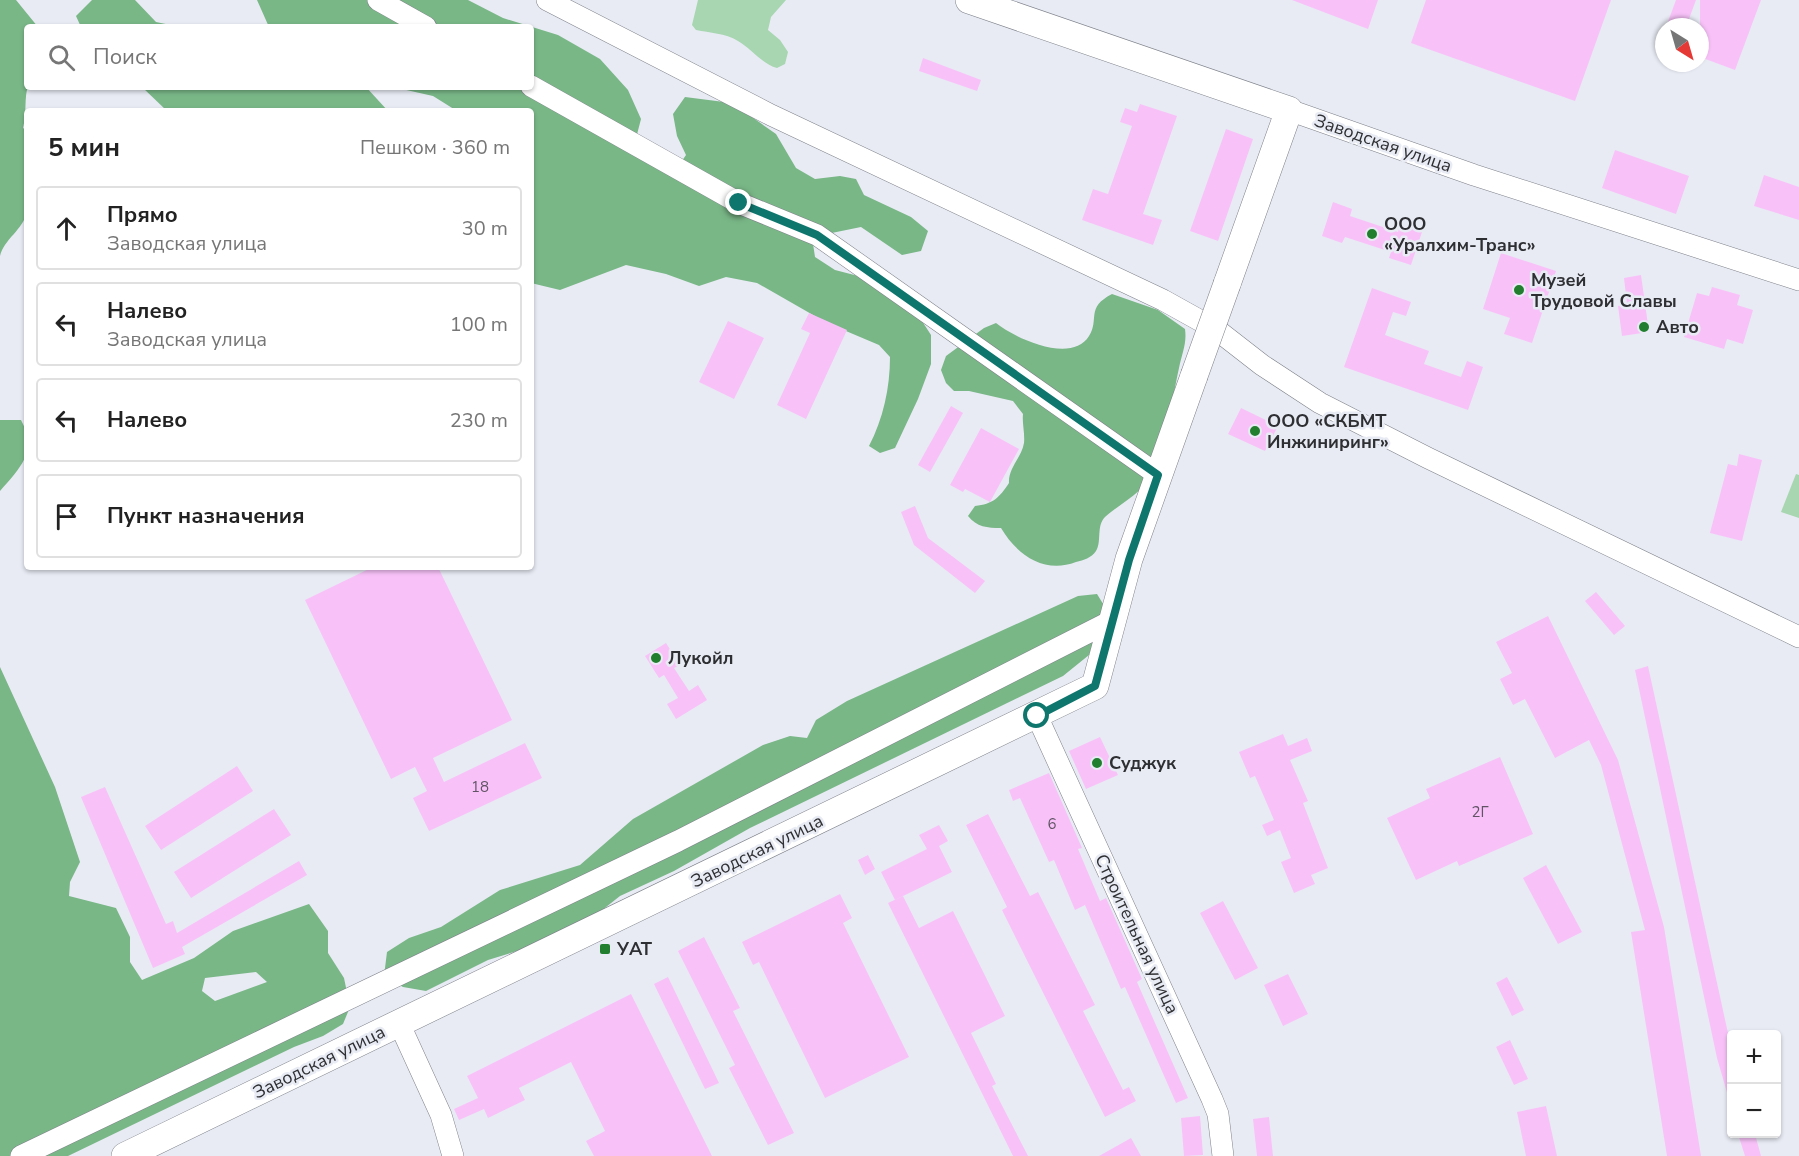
<!DOCTYPE html>
<html lang="ru">
<head>
<meta charset="utf-8">
<style>
  :root { --surface:#fff; --page:#f2f2f2; --text:#222; --muted:#767676; --line:#e0e0e0 }
  body { margin:0; font-family:"Nunito Sans",sans-serif; background:var(--page); color:var(--text) }
  .controls { position:absolute; right:18px; bottom:18px; display:grid; overflow:hidden; border-radius:6px; box-shadow:0 2px 4px #0004 }
  .controls button { width:54px; height:54px; display:grid; place-items:center; padding:0; border:0; border-bottom:2px solid var(--line); background:var(--surface); color:var(--text); font:30px sans-serif }
  .compass { position:absolute; left:1655px; top:18px; width:54px; height:54px; border-radius:50%; background:var(--surface); box-shadow:0 2px 4px #0004; rotate:143deg }
  .stop { position:absolute; width:18px; height:18px; margin:-14px; border:4px solid #0f766e; border-radius:50%; background:#fff }
  .stop.end { background:#0f766e; border-color:#fff; box-shadow:0 2px 6px #0008 }
  .list { margin:0; padding:0; list-style:none }
  h2 { display:flex; justify-content:space-between; align-items:center; height:78px; margin:0; padding:0 24px; font-size:26px }
  h2 small { font-size:20px; font-weight:400; color:var(--muted) }
  .list li { display:grid; grid-template-columns:39px 1fr auto; gap:18px; align-items:center; box-sizing:border-box; height:84px; margin:0 12px 12px; padding:0 12px; border:2px solid var(--line); border-radius:6px }
  .list b { display:block; font-size:22px; white-space:nowrap }
  .list p { margin:0; font-size:20px; white-space:nowrap; color:var(--muted) }
  .list em { font-size:20px; font-style:normal; color:var(--muted) }
  .icon { flex:none; width:33px; height:33px; fill:none; stroke:currentColor; stroke-width:2; stroke-linecap:round; stroke-linejoin:round }
  .map { position:relative; flex:none; width:1799px; height:1156px; overflow:hidden }
  .search { position:absolute; background:var(--surface); box-shadow:0 2px 4px #0004; left:24px; top:24px; width:510px; height:66px; display:flex; align-items:center; gap:15px; box-sizing:border-box; padding:0 21px; border-radius:6px; color:var(--muted); font-size:22px }
  .panel { position:absolute; background:var(--surface); box-shadow:0 2px 4px #0004; left:24px; top:108px; width:510px; height:462px; border-radius:6px }
  .map>svg:first-child { display:block }
</style>
</head>
<body>
<div class="map">
<svg width="1799" height="1156" viewBox="0 0 1799 1156">
  <rect width="100%" height="100%" fill="#e8ebf4"/>
  <!-- green -->
  <g fill="#a7d6b0">
    <path d="M698 0H786L771 17 768 30 780 40 788 52 785 64 777 68C762 64 752 49 738 41 725 33 710 33 696 30L692 25Z"/>
    <path d="M1796 474 1799 475V518L1781 512Z"/>
  </g>
  <!-- forest -->
  <g fill="#79b787" fill-rule="evenodd">
    <path d="M0 0H16L38 27H27L28 87C24 96 27 114 23 128L27 131C27 153 31 192 27 212 23 230 4 239 0 256Z"/>
    <path d="M92 0H135L156 22 180 27H81L76 16Z"/>
    <path d="M257 0H468L503 18 558 35 600 59 628 90 641 119 634 146 675 171 686 155 677 136 673 114 685 97 732 103 776 134 796 168 815 179 840 176 856 179 864 195 911 217 928 231 921 251 902 255 861 227 812 237 815 257 835 270 862 277 920 318 931 335V364L918 399 895 448 880 453 869 446C883 419 890 388 890 357L879 345 827 323 757 283 726 277 699 286 666 274 626 265 560 290 531 283V111H457L433 96 393 87H531V27H269Z"/>
    <path d="M142 87H366L388 111H167Z"/>
    <path d="M1112 294 1158 310 1185 329C1187 344 1182 353 1179 368 1171 404 1167 445 1149 478 1141 494 1118 505 1105 517 1096 526 1102 542 1096 551 1091 558 1084 560 1076 562 1044 574 1017 555 1001 528 987 528 977 527 968 516L975 506C993 504 999 498 1009 483 1008 468 1022 457 1024 443 1025 433 1022 424 1023 414L1013 401 969 391H954L946 383 941 370 946 356 984 328 996 323C1016 339 1072 364 1089 336 1100 319 1085 308 1112 294Z"/>
    <path d="M0 420H21C38 452 20 468 0 491Z"/>
    <path d="M1097 594 1105 607 1089 655 1063 676 750 828 674 871 620 896 601 911 520 950 488 960 426 991 403 987 384 976 387 952 409 938 441 927 500 890 580 865 633 819 763 745 790 736 807 738 816 720 847 701 1078 596Z"/>
    <path d="M0 667 55 787 80 862 70 882 69 896 116 908 130 937V962L142 980 194 958 233 931 309 904 328 931V953L344 978 350 1007 343 1024 323 1036 294 1047 68 1156H0ZM256 972 267 982 215 1001 202 991 205 978Z"/>
  </g>
  <!-- building -->
  <g fill="#f8c2f9">
    <path d="M1292 0H1378L1368 29Z"/>
    <path d="M1426 0H1611L1575 101 1411 43Z"/>
    <path d="M1676 0H1696L1686 27H1666Z"/>
    <path d="M1700 0H1761L1735 70 1700 57Z"/>
    <path d="M923 58 981 80 977 91 919 71Z"/>
    <path d="M1140 104 1177 116 1143 214 1162 220 1153 245 1082 220 1093 189 1108 194 1132 126 1120 122 1125 108 1137 112Z"/>
    <path d="M1226 129 1253 139 1218 241 1190 231Z"/>
    <path d="M1615 150 1689 176 1676 214 1602 188Z"/>
    <path d="M1764 175 1799 187V220L1754 206Z"/>
    <path d="M1333 202 1352 209 1350 216 1398 232 1400 225 1422 232 1411 265 1389 258 1391 252 1345 237 1342 243 1322 236Z"/>
    <path d="M1501 253 1556 271 1532 343 1504 334 1510 318 1483 309Z"/>
    <path d="M1641 275 1649 332 1622 336 1618 306 1627 304 1624 278Z"/>
    <path d="M1712 287 1740 295 1737 305 1753 310 1743 344 1727 339 1724 349 1684 337 1697 293 1709 296Z"/>
    <path d="M1372 288 1411 302 1406 316 1393 312 1385 335 1429 351 1424 364 1461 377 1467 361 1483 367 1468 410 1344 367Z"/>
    <path d="M809 313 847 330 806 419 777 405 810 333 801 329Z"/>
    <path d="M728 321 764 338 734 399 699 382Z"/>
    <path d="M951 406 963 413 930 472 918 465Z"/>
    <path d="M1241 408 1278 426 1265 451 1228 434Z"/>
    <path d="M981 428 1019 449 990 502 965 489 963 492 950 485Z"/>
    <path d="M1739 454 1762 460 1742 541 1710 533 1728 464 1737 466Z"/>
    <path d="M915 506 928 538 985 581 975 593 914 545 901 512Z"/>
    <path d="M373 567H438L512 720 433 758 444 782 525 743 542 778 429 831 413 798 427 791 415 767 391 779 305 600Z"/>
    <path d="M1596 592 1625 626 1614 635 1585 601Z"/>
    <path d="M1548 616 1618 760 1664 927 1701 1156H1667L1631 932 1645 930 1601 765 1589 740 1555 758 1525 699 1513 705 1500 679 1512 673 1496 642Z"/>
    <path d="M666 643 680 665 674 668 689 691 698 685 707 700 676 719 667 704 678 698 664 675 659 678 645 656Z"/>
    <path d="M1648 666 1731 1047V1096H1728L1717 1058 1635 670Z"/>
    <path d="M1283 734 1288 746 1307 738 1312 751 1290 760 1308 801 1303 803 1328 868 1311 875 1315 884 1294 893 1281 862 1291 858 1280 830 1267 836 1262 825 1274 820 1255 776 1250 778 1239 752Z"/>
    <path d="M1100 737 1118 775 1086 789 1069 751Z"/>
    <path d="M1500 757 1533 834 1459 866 1457 861 1416 880 1387 818 1430 798 1426 789Z"/>
    <path d="M237 766 253 791 161 850 145 826Z"/>
    <path d="M1049 773 1082 848 1078 849 1100 901 1106 898 1142 979 1137 982 1188 1098 1176 1103 1125 987 1121 989 1085 905 1075 910 1054 860 1049 862 1020 798 1013 801 1009 790Z"/>
    <path d="M105 787 166 924 173 921 177 933 299 861 307 875 182 947 185 954 153 968 81 797Z"/>
    <path d="M274 809 291 835 191 898 174 872Z"/>
    <path d="M988 814 1030 896 1038 892 1095 1005 1083 1011 1123 1090 1129 1087 1136 1101 1105 1117 1002 910 1007 907 966 825Z"/>
    <path d="M939 825 948 841 939 846 952 872 895 900 881 872 927 849 919 835Z"/>
    <path d="M868 855 875 869 865 875 858 860Z"/>
    <path d="M1546 865 1582 932 1558 944 1523 878Z"/>
    <path d="M840 894 852 918 843 923 909 1057 825 1098 759 962 753 965 742 942Z"/>
    <path d="M903 896 919 928 953 911 1005 1016 971 1033 996 1084 992 1086 1028 1156H1013L888 903Z"/>
    <path d="M1223 901 1258 968 1235 980 1200 913Z"/>
    <path d="M704 937 740 1008 733 1011 794 1133 768 1145 729 1068 735 1065 678 951Z"/>
    <path d="M1288 974 1308 1014 1283 1026 1264 985Z"/>
    <path d="M668 977 719 1083 705 1089 654 984Z"/>
    <path d="M1507 977 1524 1010 1512 1016 1496 983Z"/>
    <path d="M631 994 712 1156H594L586 1141 605 1131 571 1062 519 1088 525 1100 488 1118 484 1109 459 1120 454 1109 478 1098 467 1076Z"/>
    <path d="M1510 1040 1528 1079 1514 1085 1496 1047Z"/>
    <path d="M1546 1106 1557 1156H1526L1517 1112Z"/>
    <path d="M1200 1116 1203 1155 1184 1156 1181 1118Z"/>
    <path d="M1269 1117 1273 1156H1257L1253 1119Z"/>
    <path d="M1738 1134H1755L1761 1156H1745Z"/>
    <path d="M1131 1138 1141 1156H1099Z"/>
  </g>
  <g fill="none" stroke-linecap="round" stroke-linejoin="round">
    <defs>
      <g id="minor">
        <path d="M378 0 426 27"/>
        <path d="M547 0 771 115 1163 300 1217 330 1262 365 1320 403 1428 458 1799 637"/>
        <path d="M531 86 739 203 817 235 1158 475"/>
        <path d="M1289 110 1474 175 1799 280"/>
        <path d="M1037 716 1212 1099 1218 1114 1223 1156"/>
        <path d="M399 1023 441 1115 453 1156"/>
        <path d="M21 1156 678 841 1113 620"/>
      </g>
      <g id="major">
        <path d="M969 0 1289 110 1227 284"/>
        <path d="M125 1156 1095 686 1129 559 1194 376"/>
      </g>
    </defs>
    <!-- minor casing -->
    <use href="#minor" stroke="#7e8189" stroke-width="22"/>
    <!-- major casing -->
    <use href="#major" stroke="#7e8189" stroke-width="28"/>
    <!-- minor -->
    <use href="#minor" stroke="#fff" stroke-width="21"/>
    <!-- major -->
    <use href="#major" stroke="#fff" stroke-width="27"/>
    <defs>
      <path id="major-bridge" d="M1194 376 1227 284"/>
    </defs>
    <!-- major-bridge casing -->
    <use href="#major-bridge" stroke="#7e8189" stroke-width="28" stroke-linecap="butt"/>
    <!-- major-bridge -->
    <use href="#major-bridge" stroke="#fff" stroke-width="27"/>
  </g>
  <g fill="none" stroke-linecap="round" stroke-linejoin="round">
    <!-- route -->
    <path stroke="#0f766e" stroke-width="8" d="M739 203 817 235 1158 475 1129 560 1095 686 1037 716"/>
  </g>
  <!-- markers -->
  <g fill="#217e2e" stroke="#e8ebf4" stroke-width="2">
    <circle cx="1372" cy="234" r="6"/>
    <circle cx="1519" cy="290" r="6"/>
    <circle cx="1644" cy="327" r="6"/>
    <circle cx="1255" cy="431" r="6"/>
    <circle cx="656" cy="658" r="6"/>
    <circle cx="1097" cy="763" r="6"/>
    <rect x="599" y="943" width="12" height="12" rx="3"/>
  </g>
  <g text-anchor="middle" dominant-baseline="central" stroke-width="5" stroke-linejoin="round" paint-order="stroke">
    <!-- number labels -->
    <g font-size="15" fill="#605464">
      <text x="480" y="787">18</text>
      <text x="1480" y="812">2Г</text>
      <text x="1052" y="824">6</text>
    </g>
    <!-- street labels -->
    <g font-size="18" fill="#2e2f32" stroke="#e8ebf4">
      <text transform="translate(1383 143) rotate(19)">Заводская улица</text>
      <text transform="translate(757 851) rotate(-26)">Заводская улица</text>
      <text transform="translate(1137 934) rotate(65)">Строительная улица</text>
      <text transform="translate(319 1062) rotate(-26)">Заводская улица</text>
    </g>
    <!-- poi labels -->
    <g font-size="18" font-weight="bold" fill="#2e2f32" stroke="#e8ebf4" text-anchor="start">
      <text x="1384" y="224">ООО<tspan x="1384" dy="21">«Уралхим-Транс»</tspan></text>
      <text x="1531" y="280">Музей<tspan x="1531" dy="21">Трудовой Славы</tspan></text>
      <text x="1656" y="327">Авто</text>
      <text x="1267" y="421">ООО «СКБМТ<tspan x="1267" dy="21">Инжиниринг»</tspan></text>
      <text x="668" y="658">Лукойл</text>
      <text x="1109" y="763">Суджук</text>
      <text x="617" y="949">УАТ</text>
    </g>
  </g>
</svg>
<div class="controls">
<button>+</button>
<button>−</button>
</div>
<svg class="compass" viewBox="-18 -18 36 36"><path d="M0-13l5 13h-10z" fill="#e53935"/><path d="M0 13l5-13h-10z" fill="#767676"/></svg>
<div class="stop" style="left:1037px;top:716px"></div>
<div class="stop end" style="left:739px;top:203px"></div>
<div class="search"><svg class="icon" aria-label="search" viewBox="0 0 24 24"><circle cx="10" cy="10" r="6"/><path d="M15 15l6 6"/></svg>Поиск</div>
<section class="panel">
<h2>5 мин<small>Пешком · 360 m</small></h2>
<ul class="list">
<li><svg class="icon" aria-label="ahead" viewBox="0 0 24 24"><path d="M12 20V5M6 11l6-6 6 6"/></svg><div><b>Прямо</b><p>Заводская улица</p></div><em>30 m</em></li>
<li><svg class="icon" aria-label="left" viewBox="0 0 24 24"><path d="M17 20v-9H6M10 6l-5 5 5 5"/></svg><div><b>Налево</b><p>Заводская улица</p></div><em>100 m</em></li>
<li><svg class="icon" aria-label="left" viewBox="0 0 24 24"><path d="M17 20v-9H6M10 6l-5 5 5 5"/></svg><div><b>Налево</b></div><em>230 m</em></li>
<li><svg class="icon" aria-label="arrive" viewBox="0 0 24 24"><path d="M6 21V4h12l-3 4 3 4H6"/></svg><div><b>Пункт назначения</b></div></li>
</ul>
</section>
</div>
</body>
</html>
